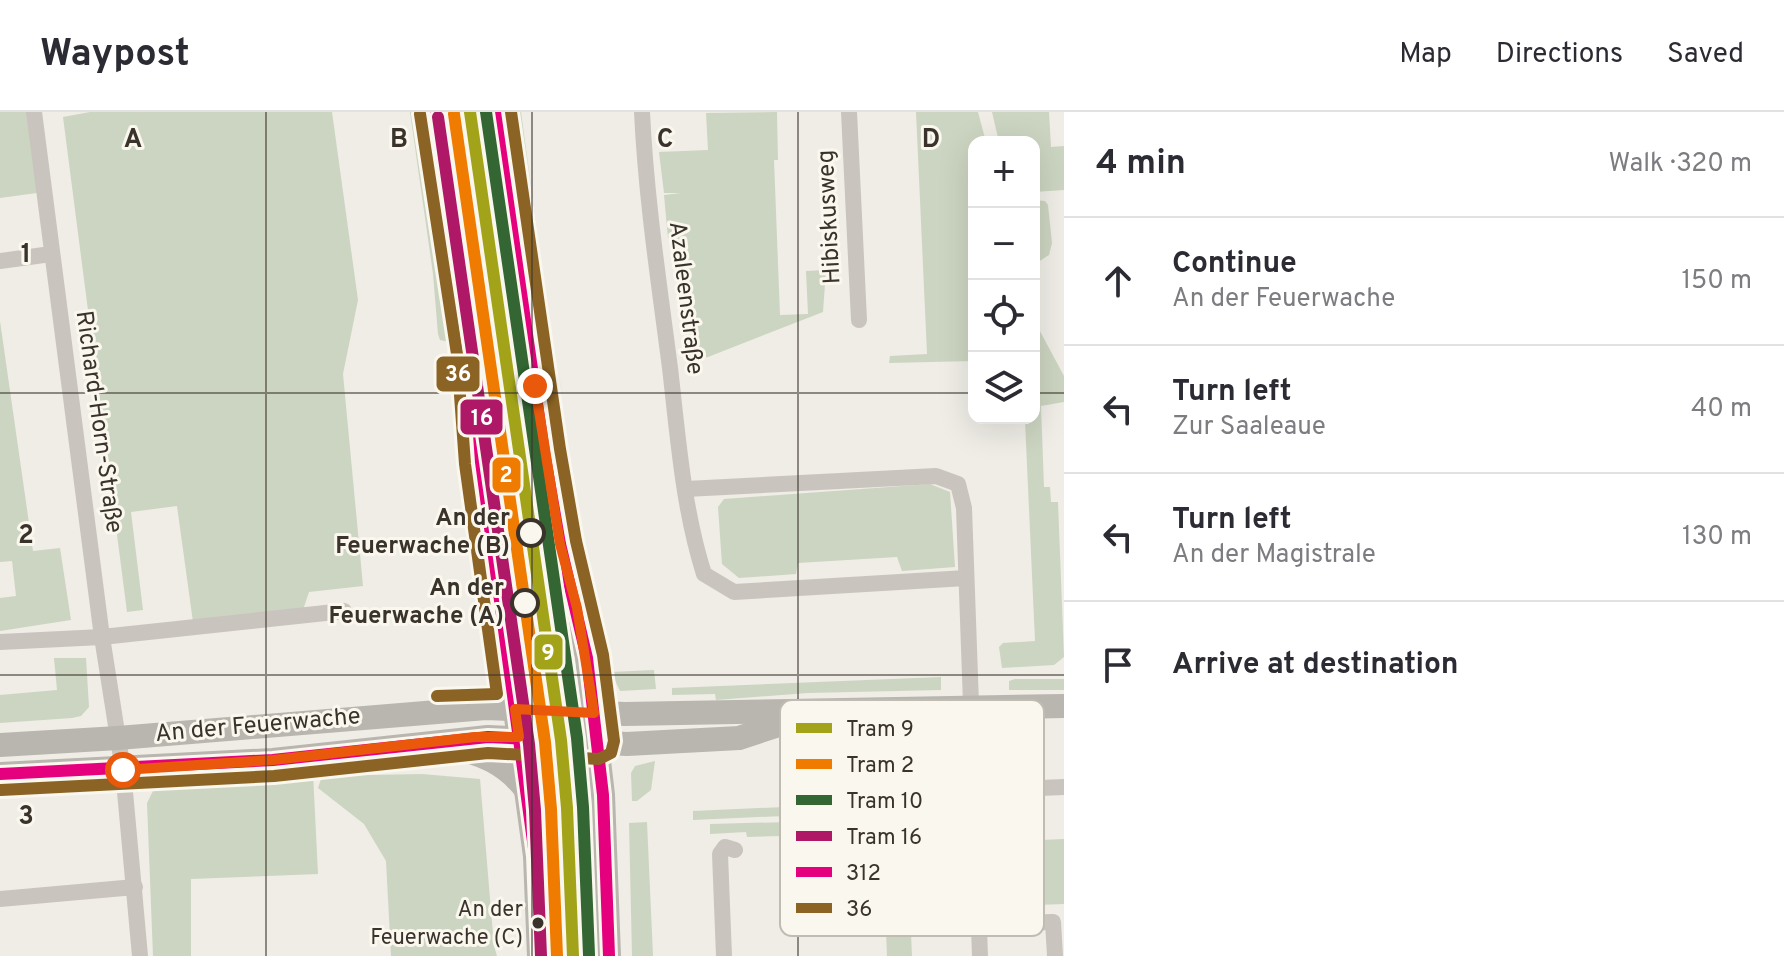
<!DOCTYPE html>
<html lang="en">
<head>
<meta charset="utf-8">
<style>
  :root { --surface:#fff; --page:#f2f2f3; --text:#2b2b33; --muted:#7c7c81; --line:#e1e1e2 }
  body { margin:0; font-family:Overpass,sans-serif; background:var(--page); color:var(--text) }
  .controls { position:absolute; right:24px; top:24px; display:grid; overflow:hidden; border-radius:16px; box-shadow:0 8px 32px #0002 }
  .controls button { width:72px; height:72px; display:grid; place-items:center; padding:0; border:0; border-bottom:2px solid var(--line); background:var(--surface); color:var(--text); font:40px sans-serif }
  .stop { position:absolute; width:24px; height:24px; margin:-18px; border:6px solid #ea580c; border-radius:50%; background:#fff }
  .stop.end { background:#ea580c; border-color:#fff; box-shadow:0 2px 8px #0008 }
  .list { margin:0; padding:0; list-style:none }
  h2 { display:flex; justify-content:space-between; align-items:center; height:104px; margin:0; padding:0 32px; font-size:34px }
  h2 small { font-size:26px; font-weight:400; color:var(--muted) }
  .list li { display:grid; grid-template-columns:52px 1fr auto; gap:24px; align-items:center; box-sizing:border-box; height:128px; padding:0 32px; border-top:2px solid var(--line) }
  .list b { display:block; font-size:30px; white-space:nowrap }
  .list p { margin:0; font-size:26px; white-space:nowrap; color:var(--muted) }
  .list em { font-size:26px; font-style:normal; color:var(--muted) }
  .icon { flex:none; width:44px; height:44px; fill:none; stroke:currentColor; stroke-width:2; stroke-linecap:round; stroke-linejoin:round }
  .map { position:relative; flex:none; width:1064px; height:844px; overflow:hidden }
  header { display:flex; align-items:center; gap:48px; box-sizing:border-box; height:112px; padding:0 40px; background:var(--surface); border-bottom:2px solid var(--line) }
  header strong { font-size:38px }
  nav { display:flex; gap:44px; margin-inline-start:auto; font-size:28px }
  main { display:flex }
  aside { flex:1; background:var(--surface) }
  .map>svg:first-child { display:block }
</style>
</head>
<body>
<header>
<strong>Waypost</strong>
<nav><a>Map</a><a>Directions</a><a>Saved</a></nav>
</header>
<main>
<div class="map">
<svg width="1064" height="844" viewBox="0 0 1064 844">
  <rect width="100%" height="100%" fill="#efede6"/>
  <!-- green -->
  <g fill="#ccd5c1">
    <path d="M0 0H34L44 80 0 86Z"/>
    <path d="M90 0H332L358 188 343 262 363 474 309 480 303 498 193 510 177 394 131 400 143 498 127 500 63 5Z"/>
    <path d="M410 0H421L454 227V231L440 228 438 222 433 162Z"/>
    <path d="M446 0H486L534 336 489 344Z"/>
    <path d="M509 0H521L566 332 560 333Z"/>
    <path d="M777 0 778 48H774L780 203 808 202 806 159 826 158 823 200 708 245 688 247 673 126H668L664 83 681 81H664L659 40 708 38 706 1Z"/>
    <path d="M916 0H978L986 30H974V249L889 251 890 244 927 242Z"/>
    <path d="M992 0H1049L1051 35 1064 34V78L1034 80V30H999Z"/>
    <path d="M1034 88 1045 89 1048 93 1052 131 1049 143 1035 152Z"/>
    <path d="M1034 208 1064 264V290L1041 294 1044 375H1050L1051 390H1058L1064 545 1054 553 1002 556 999 535 1003 531 1035 529 1025 309 994 310 993 306H1034Z"/>
    <path d="M0 209 33 439 60 436 71 508 0 519V486L16 484 12 449 0 450Z"/>
    <path d="M533 348 577 541 563 544Z"/>
    <path d="M501 353 530 549H527L503 386 490 355Z"/>
    <path d="M930 372 950 380 955 455 902 459 897 445 798 451 796 462 739 466 722 452 718 395 724 387Z"/>
    <path d="M54 546H86L89 595 81 604 72 606 0 611V583L57 578Z"/>
    <path d="M654 558 656 577 620 579 611 560Z"/>
    <path d="M941 565V578L808 581 716 588 715 582 672 583V576Z"/>
    <path d="M1015 567H1064V578H1009V569Z"/>
    <path d="M655 649 651 678 637 689H632L631 661 635 654Z"/>
    <path d="M551 657 552 685 570 684 568 664 575 678 584 844H548L539 687 540 674Z"/>
    <path d="M313 661 318 762 191 767V844H153L147 691 156 673 176 665Z"/>
    <path d="M422 662 480 667 494 834 497 844H391L386 749 364 712 318 676 322 664Z"/>
    <path d="M1005 683 1007 733H1015L1013 729 1064 727V792L985 795 982 771H999L996 703H984L994 689Z"/>
    <path d="M896 690V699L693 708V699Z"/>
    <path d="M906 707 912 844H887L882 716 897 715 898 708Z"/>
    <path d="M867 708 871 711 873 751 860 752 859 722 747 725 746 720 710 722V712Z"/>
    <path d="M647 710 653 844H632L629 711Z"/>
  </g>
  <g fill="none" stroke-linecap="round" stroke-linejoin="round">
    <!-- street -->
    <g stroke="#c9c5be" stroke-width="16">
      <path d="M34 0 102 525 123 658 140 844"/>
      <path d="M642 0C646 86 659 171 670 256 678 325 683 396 704 462L734 480 966 466"/>
      <path d="M849 0 859 208"/>
      <path d="M0 149 51 142"/>
      <path d="M686 377 936 364 958 372 964 396 980 844"/>
      <path d="M0 530 102 525 344 499"/>
      <path d="M973 679 1064 675"/>
      <path d="M0 787 135 775"/>
      <path d="M979 812 1053 810 1055 844"/>
      <path d="M724 844 720 742 725 735 735 738"/>
    </g>
    <!-- secondary -->
    <g stroke="#b9b5af" stroke-width="24">
      <path d="M436 0 473 240 481 350 535 744 539 844"/>
      <path d="M495 0 544 340 560 432 577 496 587 546 603 683 609 844"/>
      <path d="M0 633 118 626 486 596 625 602 1064 594"/>
      <path d="M449 634C482 642 506 651 527 679"/>
      <path d="M0 662 273 648 488 625 627 632 739 626 800 606"/>
    </g>
    <defs>
      <g id="bus-1">
        <path d="M436 0 473 240 481 350 535 744 539 844"/>
        <path d="M495 0 544 340 560 432 587 546 603 683 609 844"/>
        <path d="M0 662 273 648 488 625 570 629"/>
      </g>
      <g id="bus-2">
        <path d="M420 2 457 242 465 352 497 582 437 584"/>
        <path d="M1 678 274 664 488 641 599 647 611 641 614 629 603 543 576 429 560 337 511 0"/>
      </g>
    </defs>
    <!-- bus-1 casing -->
    <use href="#bus-1" stroke="#faf7ee" stroke-width="18"/>
    <!-- bus-2 casing -->
    <use href="#bus-2" stroke="#faf7ee" stroke-width="18"/>
    <!-- bus-1 -->
    <use href="#bus-1" stroke="#e5007d" stroke-width="12"/>
    <!-- bus-2 -->
    <use href="#bus-2" stroke="#8b6425" stroke-width="12"/>
    <defs>
      <path id="tram-1" d="M470 0 561 628 567 696 573 844"/>
      <path id="tram-2" d="M454 2 545 630 551 697 557 844"/>
      <path id="tram-3" d="M486 0 577 626 583 695 589 843"/>
      <path id="tram-4" d="M438 5 529 632 535 698 541 844"/>
    </defs>
    <!-- tram-1 casing -->
    <use href="#tram-1" stroke="#faf7ee" stroke-width="18"/>
    <!-- tram-2 casing -->
    <use href="#tram-2" stroke="#faf7ee" stroke-width="18"/>
    <!-- tram-3 casing -->
    <use href="#tram-3" stroke="#faf7ee" stroke-width="18"/>
    <!-- tram-4 casing -->
    <use href="#tram-4" stroke="#faf7ee" stroke-width="18"/>
    <!-- tram-1 -->
    <use href="#tram-1" stroke="#a2a319" stroke-width="12"/>
    <!-- tram-2 -->
    <use href="#tram-2" stroke="#ef7c00" stroke-width="12"/>
    <!-- tram-3 -->
    <use href="#tram-3" stroke="#363" stroke-width="12"/>
    <!-- tram-4 -->
    <use href="#tram-4" stroke="#af1867" stroke-width="12"/>
  </g>
  <g fill="none" stroke-linecap="round" stroke-linejoin="round">
    <!-- route -->
    <path stroke="#ea580c" stroke-width="10" d="M123 658 273 648 475 625H519L515 597 594 601 577 496 560 432 535 274"/>
  </g>
  <!-- grid -->
  <path fill="none" stroke="#3a332c" stroke-width="2" stroke-opacity="0.55" d="M266 0V844M532 0V844M798 0V844M0 281H974M1034 281H1064M0 563H1064"/>
  <!-- markers -->
  <g fill="#faf7ee" stroke="#3a332c" stroke-width="4">
    <circle cx="531" cy="421" r="13"/>
    <circle cx="525" cy="491" r="13"/>
  </g>
  <circle fill="#3a332c" stroke="#faf7ee" stroke-width="3" cx="538" cy="811" r="7"/>
  <g text-anchor="middle" dominant-baseline="central" stroke-width="6" stroke-linejoin="round" paint-order="stroke">
    <!-- bus labels -->
    <g font-size="22" fill="#3a332c" stroke="#faf7ee" text-anchor="end">
      <text x="523" y="798">An der<tspan x="523" dy="28">Feuerwache (C)</tspan></text>
    </g>
    <!-- street labels -->
    <g font-size="24" fill="#3a332c" stroke="#faf7ee">
      <text transform="translate(830 105) rotate(-93)">Hibiskusweg</text>
      <text transform="translate(685 186) rotate(83)">Azaleenstraße</text>
      <text transform="translate(98 310) rotate(82)">Richard-Horn-Straße</text>
      <text transform="translate(258 614) rotate(-5)">An der Feuerwache</text>
    </g>
    <!-- stop labels -->
    <g font-size="24" font-weight="bold" fill="#3a332c" stroke="#faf7ee" text-anchor="end">
      <text x="510" y="407">An der<tspan x="510" dy="28">Feuerwache (B)</tspan></text>
      <text x="504" y="477">An der<tspan x="504" dy="28">Feuerwache (A)</tspan></text>
    </g>
  </g>
  <!-- legend -->
  <rect x="780" y="588" width="264" height="236" rx="12" fill="#faf7ee" stroke="#c0bcb4" stroke-width="2"/>
  <rect x="796" y="611" width="36" height="10" fill="#a2a319"/>
  <rect x="796" y="647" width="36" height="10" fill="#ef7c00"/>
  <rect x="796" y="683" width="36" height="10" fill="#363"/>
  <rect x="796" y="719" width="36" height="10" fill="#af1867"/>
  <rect x="796" y="755" width="36" height="10" fill="#e5007d"/>
  <rect x="796" y="791" width="36" height="10" fill="#8b6425"/>
  <g font-size="22" fill="#3a332c">
    <text x="846" y="624">Tram 9</text>
    <text x="846" y="660">Tram 2</text>
    <text x="846" y="696">Tram 10</text>
    <text x="846" y="732">Tram 16</text>
    <text x="846" y="768">312</text>
    <text x="846" y="804">36</text>
  </g>
  <g font-size="26" text-anchor="middle" font-weight="bold" fill="#3a332c" stroke="#faf7ee" stroke-width="6" stroke-linejoin="round" paint-order="stroke">
    <text x="133" y="35">A</text>
    <text x="399" y="35">B</text>
    <text x="665" y="35">C</text>
    <text x="931" y="35">D</text>
    <text x="26" y="150">1</text>
    <text x="26" y="431">2</text>
    <text x="26" y="712">3</text>
  </g>
  <g stroke="#faf7ee" stroke-width="3">
    <rect x="435" y="243" width="46" height="38" rx="8" fill="#8b6425"/>
    <rect x="459" y="286" width="45" height="38" rx="8" fill="#af1867"/>
    <rect x="491" y="344" width="31" height="38" rx="8" fill="#ef7c00"/>
    <rect x="533" y="521" width="31" height="38" rx="8" fill="#a2a319"/>
  </g>
  <g font-size="22" text-anchor="middle" font-weight="bold" fill="#fff">
    <text x="458" y="269">36</text>
    <text x="482" y="313">16</text>
    <text x="506" y="370">2</text>
    <text x="548" y="548">9</text>
  </g>
</svg>
<div class="controls">
<button>+</button>
<button>−</button>
<button><svg class="icon" aria-label="locate" viewBox="0 0 24 24"><circle cx="12" cy="12" r="6"/><path d="M12 2v4M12 18v4M2 12h4M18 12h4"/></svg></button>
<button><svg class="icon" aria-label="layers" viewBox="0 0 24 24"><path d="M12 4l9 5-9 5-9-5zM3 14l9 5 9-5"/></svg></button>
</div>
<div class="stop" style="left:123px;top:658px"></div>
<div class="stop end" style="left:535px;top:274px"></div>
</div>
<aside>
<h2>4 min<small>Walk · 320 m</small></h2>
<ul class="list">
<li><svg class="icon" aria-label="ahead" viewBox="0 0 24 24"><path d="M12 20V5M6 11l6-6 6 6"/></svg><div><b>Continue</b><p>An der Feuerwache</p></div><em>150 m</em></li>
<li><svg class="icon" aria-label="left" viewBox="0 0 24 24"><path d="M17 20v-9H6M10 6l-5 5 5 5"/></svg><div><b>Turn left</b><p>Zur Saaleaue</p></div><em>40 m</em></li>
<li><svg class="icon" aria-label="left" viewBox="0 0 24 24"><path d="M17 20v-9H6M10 6l-5 5 5 5"/></svg><div><b>Turn left</b><p>An der Magistrale</p></div><em>130 m</em></li>
<li><svg class="icon" aria-label="arrive" viewBox="0 0 24 24"><path d="M6 21V4h12l-3 4 3 4H6"/></svg><div><b>Arrive at destination</b></div></li>
</ul>
</aside>
</main>
</body>
</html>
